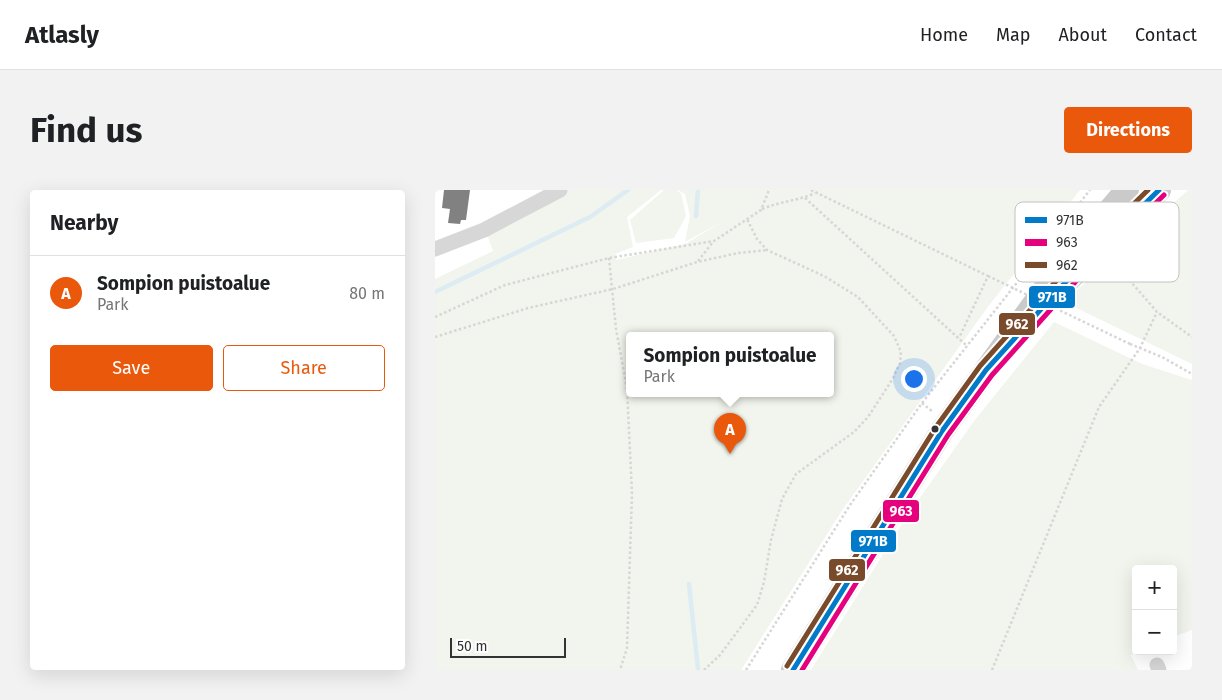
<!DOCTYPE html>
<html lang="en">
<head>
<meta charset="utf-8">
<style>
  :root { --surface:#fff; --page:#f2f2f2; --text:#202124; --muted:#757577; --line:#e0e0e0; --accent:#ea580c }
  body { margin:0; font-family:"Fira Sans",sans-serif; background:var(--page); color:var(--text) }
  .controls { position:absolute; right:15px; bottom:15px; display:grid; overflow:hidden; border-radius:5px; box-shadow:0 5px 20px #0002 }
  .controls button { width:45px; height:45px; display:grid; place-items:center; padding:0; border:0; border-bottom:1px solid var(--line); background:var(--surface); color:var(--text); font:25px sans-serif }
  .scale { position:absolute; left:15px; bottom:12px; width:116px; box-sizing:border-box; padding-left:5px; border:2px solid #333; border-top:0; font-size:14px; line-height:18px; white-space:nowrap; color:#333; -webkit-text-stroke:4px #fff; paint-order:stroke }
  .you { position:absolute; left:478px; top:188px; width:18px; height:18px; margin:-12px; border:4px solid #fff; border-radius:50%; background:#1a73e8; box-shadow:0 0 0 8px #1a73e833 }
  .badge { display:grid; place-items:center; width:32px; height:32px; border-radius:50%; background:var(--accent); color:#fff; font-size:16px; font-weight:700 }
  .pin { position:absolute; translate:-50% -41px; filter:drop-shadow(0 1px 2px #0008) }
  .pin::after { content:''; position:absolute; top:26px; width:18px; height:15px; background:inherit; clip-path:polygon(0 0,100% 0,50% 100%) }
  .popup { position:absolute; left:191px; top:142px; width:208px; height:65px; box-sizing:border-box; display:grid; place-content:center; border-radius:5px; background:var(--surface); filter:drop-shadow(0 1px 4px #0005); font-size:16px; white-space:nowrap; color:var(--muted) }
  .popup b { font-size:19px; color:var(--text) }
  .popup::after { content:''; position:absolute; left:50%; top:100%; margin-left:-10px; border:10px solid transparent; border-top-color:var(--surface) }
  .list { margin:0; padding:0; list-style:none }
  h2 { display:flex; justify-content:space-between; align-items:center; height:65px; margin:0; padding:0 20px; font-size:21px }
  h2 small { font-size:16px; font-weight:400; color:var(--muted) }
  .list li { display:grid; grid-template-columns:32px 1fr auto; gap:15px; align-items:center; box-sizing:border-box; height:75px; padding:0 20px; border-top:1px solid var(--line) }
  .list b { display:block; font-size:19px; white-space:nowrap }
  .list p { margin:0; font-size:16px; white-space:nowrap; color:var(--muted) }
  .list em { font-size:16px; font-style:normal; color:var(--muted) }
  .actions { display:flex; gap:10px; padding:15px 20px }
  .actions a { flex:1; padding:11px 0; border:1px solid var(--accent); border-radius:5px; text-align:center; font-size:18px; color:var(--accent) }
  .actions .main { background:var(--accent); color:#fff }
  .map { position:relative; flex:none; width:757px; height:480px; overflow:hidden; border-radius:5px }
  header { display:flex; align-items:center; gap:30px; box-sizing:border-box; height:70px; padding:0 25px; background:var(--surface); border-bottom:1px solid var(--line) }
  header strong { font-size:24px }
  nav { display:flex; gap:28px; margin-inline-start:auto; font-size:18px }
  .intro { display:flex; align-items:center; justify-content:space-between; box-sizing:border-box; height:120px; padding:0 30px }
  h1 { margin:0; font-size:35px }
  .button { padding:12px 22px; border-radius:5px; background:var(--accent); color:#fff; font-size:18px; font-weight:700 }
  main { display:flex; gap:30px; padding:0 30px }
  aside { flex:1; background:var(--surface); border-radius:5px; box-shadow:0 5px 20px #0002 }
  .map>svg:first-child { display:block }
</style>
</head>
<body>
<header>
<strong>Atlasly</strong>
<nav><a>Home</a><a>Map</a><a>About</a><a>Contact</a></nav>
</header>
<div class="intro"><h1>Find us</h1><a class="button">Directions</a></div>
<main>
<aside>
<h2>Nearby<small></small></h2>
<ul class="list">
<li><span class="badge">A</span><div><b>Sompion puistoalue</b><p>Park</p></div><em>80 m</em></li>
</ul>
<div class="actions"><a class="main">Save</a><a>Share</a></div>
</aside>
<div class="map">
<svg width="757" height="480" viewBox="0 0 757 480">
  <rect width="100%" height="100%" fill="#fff"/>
  <!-- green -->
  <g fill="#f1f5ed" fill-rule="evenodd">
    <path d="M133 0H226L192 27 198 57 180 64 181 70 250 54 287 32 250 52 255 26 250 4 243 0H645L552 118 406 322 306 480H0V89L58 61 51 41ZM195 145H395V203H195Z"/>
    <path d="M229 0H241L246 3 251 26 239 48 201 53 195 30Z"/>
    <path d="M753 0H757V174L629 112Z"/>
    <path d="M619 132 707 174 757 190V440L738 447V379H701V461H705L696 465 703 480H376L470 329 539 231Z"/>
  </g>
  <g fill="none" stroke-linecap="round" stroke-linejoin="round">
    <!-- stream -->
    <g stroke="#ddebf3" stroke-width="4.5">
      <path d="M261 26 263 0"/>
      <path d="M0 102 155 27 193 0"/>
      <path d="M254 394 263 479"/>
    </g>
  </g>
  <!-- building -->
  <path fill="#818181" d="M9 0H35L31 30H26L25 34 13 33 15 19 7 18Z"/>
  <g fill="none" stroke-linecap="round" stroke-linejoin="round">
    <!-- path -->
    <g stroke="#d6d6d6" stroke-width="2.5" stroke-dasharray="2.5 2.5" stroke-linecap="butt">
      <path d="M376 0 553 86 524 148"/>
      <path d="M370 8 532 156"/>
      <path d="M327 19C346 11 363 11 380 3"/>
      <path d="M174 68 181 139 192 199 197 303 192 458 185 480"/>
      <path d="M263 71 278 52"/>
      <path d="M678 71 722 122 757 147"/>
      <path d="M0 127 70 95 174 68 279 51 326 20 334 0"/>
      <path d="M0 147 93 118 178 99 262 72 303 63 332 60"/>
      <path d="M695 154 727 167 757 184"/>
      <path d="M487 213 498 222"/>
      <path d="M269 480 285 465 322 415 329 392 336 350 347 309 361 284 419 242 433 227 457 190 465 173 466 162 459 146 423 107 389 86 332 60 322 49 312 29"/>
      <path d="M311 480 415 315 487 213 655 0"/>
      <path d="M557 480 664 217 705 158 722 122"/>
    </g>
    <!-- minor -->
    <g stroke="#d7d7d7" stroke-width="15">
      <path d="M0 59 49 40 125 0"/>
      <path d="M722 475 724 480"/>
    </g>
    <!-- primary -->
    <g stroke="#cacaca" stroke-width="24">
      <path d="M633 90 724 0"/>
      <path d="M358 480 507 241 626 77 692 0"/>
    </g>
    <!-- path-bridge -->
    <path stroke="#d6d6d6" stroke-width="2.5" stroke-dasharray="2.5 2.5" stroke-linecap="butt" d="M553 86 695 154"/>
    <defs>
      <path id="bus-1" d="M358 480 507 241 551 180 637 85 724 0"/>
      <path id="bus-2" d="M367 480 513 245 557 185 642 90 729 5"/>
      <path id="bus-3" d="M352 476 501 237 545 176 631 80 713 0"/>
    </defs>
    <!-- bus-1 casing -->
    <use href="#bus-1" stroke="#fff" stroke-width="9"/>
    <!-- bus-2 casing -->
    <use href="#bus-2" stroke="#fff" stroke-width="9"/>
    <!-- bus-3 casing -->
    <use href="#bus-3" stroke="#fff" stroke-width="9"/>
    <!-- bus-1 -->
    <use href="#bus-1" stroke="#007ac9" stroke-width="5"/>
    <!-- bus-2 -->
    <use href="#bus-2" stroke="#e5007d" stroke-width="5"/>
    <!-- bus-3 -->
    <use href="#bus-3" stroke="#7a4b2a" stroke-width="5"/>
  </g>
  <!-- markers -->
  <circle fill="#333" stroke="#fff" stroke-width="2" cx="500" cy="239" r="4.5"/>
  <!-- legend -->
  <rect x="580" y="12" width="164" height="80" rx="8" fill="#fff" stroke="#c2c2c2" stroke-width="1"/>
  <rect x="590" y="27" width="22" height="6" fill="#007ac9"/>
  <rect x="590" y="49" width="22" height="7" fill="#e5007d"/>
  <rect x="590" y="72" width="22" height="6" fill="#7a4b2a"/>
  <g font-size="14" fill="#333">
    <text x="621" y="35">971B</text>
    <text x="621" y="57">963</text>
    <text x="621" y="80">962</text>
  </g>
  <g stroke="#fff" stroke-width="2">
    <rect x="593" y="95" width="48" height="24" rx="5" fill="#007ac9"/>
    <rect x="563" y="122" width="38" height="24" rx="5" fill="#7a4b2a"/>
    <rect x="447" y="309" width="38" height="24" rx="5" fill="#e5007d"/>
    <rect x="415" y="339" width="47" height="24" rx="5" fill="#007ac9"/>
    <rect x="393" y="368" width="38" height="24" rx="5" fill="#7a4b2a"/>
  </g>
  <g font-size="14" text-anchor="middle" font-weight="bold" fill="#fff">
    <text x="617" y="112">971B</text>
    <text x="582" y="139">962</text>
    <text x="466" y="326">963</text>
    <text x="438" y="356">971B</text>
    <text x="412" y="385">962</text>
  </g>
</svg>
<div class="controls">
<button>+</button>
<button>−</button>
</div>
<div class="scale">50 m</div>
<div class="you"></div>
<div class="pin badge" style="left:295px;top:264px">A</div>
<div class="popup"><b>Sompion puistoalue</b>Park</div>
</div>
</main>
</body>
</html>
